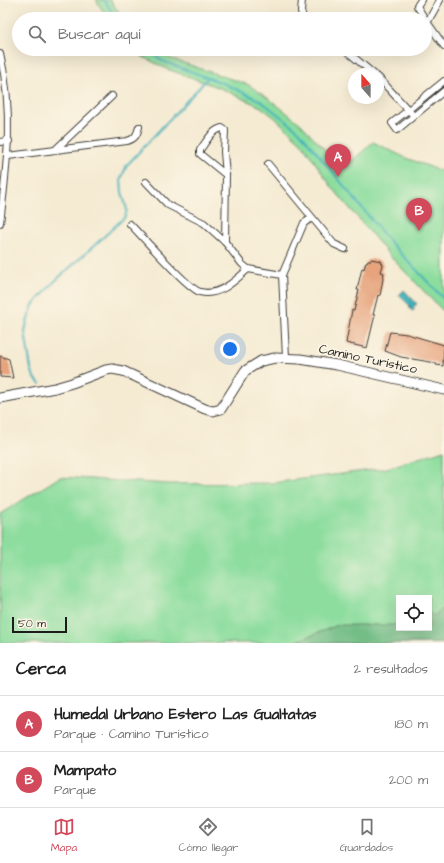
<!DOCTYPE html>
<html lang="es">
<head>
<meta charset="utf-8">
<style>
  :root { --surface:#fff; --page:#f6f6f6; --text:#222; --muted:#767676; --line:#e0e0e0; --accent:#d1495b }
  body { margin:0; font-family:"Architects Daughter",sans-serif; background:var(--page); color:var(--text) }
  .controls { position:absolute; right:12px; bottom:12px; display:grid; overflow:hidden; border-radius:0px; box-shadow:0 4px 16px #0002 }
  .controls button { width:36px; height:36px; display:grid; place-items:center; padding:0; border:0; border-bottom:1px solid var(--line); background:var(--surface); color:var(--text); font:20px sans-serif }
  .compass { position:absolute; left:348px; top:68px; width:36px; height:36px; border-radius:50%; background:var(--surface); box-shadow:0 4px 16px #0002; rotate:339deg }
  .scale { position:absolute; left:12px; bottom:10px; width:55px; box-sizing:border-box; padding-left:4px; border:2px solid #1c1c1c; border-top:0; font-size:11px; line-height:14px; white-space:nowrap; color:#1c1c1c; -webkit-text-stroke:3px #fcf5e5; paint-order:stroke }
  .you { position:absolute; left:230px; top:349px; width:14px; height:14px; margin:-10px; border:3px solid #fff; border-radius:50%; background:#1a73e8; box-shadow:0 0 0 6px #1a73e833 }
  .badge { display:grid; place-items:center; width:26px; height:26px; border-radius:50%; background:var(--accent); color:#fff; font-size:13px; font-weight:700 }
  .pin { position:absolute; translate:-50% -33px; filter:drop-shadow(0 1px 2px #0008) }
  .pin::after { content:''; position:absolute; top:21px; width:14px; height:12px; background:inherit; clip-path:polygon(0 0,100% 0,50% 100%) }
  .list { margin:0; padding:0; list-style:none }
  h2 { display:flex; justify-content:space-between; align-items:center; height:52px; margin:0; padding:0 16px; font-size:17px }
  h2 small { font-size:13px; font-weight:400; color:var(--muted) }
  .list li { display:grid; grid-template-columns:26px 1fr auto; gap:12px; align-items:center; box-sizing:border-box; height:56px; padding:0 16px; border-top:1px solid var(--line) }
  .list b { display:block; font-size:15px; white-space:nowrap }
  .list p { margin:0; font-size:13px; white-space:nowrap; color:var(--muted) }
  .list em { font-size:13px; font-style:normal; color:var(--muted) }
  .icon { flex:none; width:22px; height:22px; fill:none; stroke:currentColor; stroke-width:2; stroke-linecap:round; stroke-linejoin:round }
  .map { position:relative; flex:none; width:444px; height:643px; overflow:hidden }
  .search { position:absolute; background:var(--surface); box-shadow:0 4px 16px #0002; left:12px; right:12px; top:12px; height:44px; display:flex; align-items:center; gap:10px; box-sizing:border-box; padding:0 14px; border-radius:22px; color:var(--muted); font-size:15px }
  .sheet { height:164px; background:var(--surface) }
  nav { display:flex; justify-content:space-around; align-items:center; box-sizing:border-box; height:56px; border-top:1px solid var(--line); background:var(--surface); font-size:11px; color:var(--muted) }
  nav a { display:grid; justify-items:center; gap:2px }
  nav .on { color:var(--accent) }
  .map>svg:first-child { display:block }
</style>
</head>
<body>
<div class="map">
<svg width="444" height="643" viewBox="0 0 444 643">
  <rect width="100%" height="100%" fill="#fcf5e5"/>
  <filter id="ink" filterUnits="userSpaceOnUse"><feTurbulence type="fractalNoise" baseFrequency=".025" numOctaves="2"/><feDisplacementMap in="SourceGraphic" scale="8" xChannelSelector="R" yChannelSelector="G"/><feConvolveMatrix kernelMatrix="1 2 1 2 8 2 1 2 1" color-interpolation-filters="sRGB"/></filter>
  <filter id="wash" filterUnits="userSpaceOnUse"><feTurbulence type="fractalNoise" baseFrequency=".012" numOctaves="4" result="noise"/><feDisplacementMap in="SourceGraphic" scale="16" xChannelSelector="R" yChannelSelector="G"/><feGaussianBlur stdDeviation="0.9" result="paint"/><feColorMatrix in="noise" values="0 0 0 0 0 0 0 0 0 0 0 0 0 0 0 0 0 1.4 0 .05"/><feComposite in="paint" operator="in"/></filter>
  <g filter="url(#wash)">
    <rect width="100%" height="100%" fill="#f5ebd3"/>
    <!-- green -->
    <g fill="#8cdd9e" stroke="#547c5d" fill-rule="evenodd">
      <path d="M96 0H110L124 19H108Z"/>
      <path d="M133 49H155L172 59 249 85 272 101 301 124 343 169 373 142 406 158 444 172V312L390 256 331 186 301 142 274 117 261 107 220 88 167 69 143 57Z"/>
      <path d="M444 450V643H0V514L60 477 169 484 272 483 387 468ZM399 598H429V628H399Z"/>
    </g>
    <!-- forest -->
    <path fill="#71bc85" stroke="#466c50" d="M444 607V643H292L338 625H394L399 620V628H429V612L434 616Z"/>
    <!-- water -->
    <path fill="#41b1ba" stroke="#2e666b" d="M404 290 417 304 413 307 415 309 412 311 409 308 410 306 399 295Z"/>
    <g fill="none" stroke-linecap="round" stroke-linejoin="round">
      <!-- stream -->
      <g stroke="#41b1ba" stroke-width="2">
        <path d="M104 0 117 19"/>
        <path d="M148 49 162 61 225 84 261 101 299 131 389 241 444 299"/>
        <path d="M40 384 34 377 31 369 25 332 27 322 33 305 55 281 96 244 125 217 127 210 122 192 121 179 127 165 207 79"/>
      </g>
    </g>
    <g id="blocks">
      <!-- building -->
      <g fill="#e6a37c">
        <path d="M371 259 381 261 383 265 381 272 384 273 380 296 378 295 373 315H375L367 348 346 343 352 310 354 311 359 290H357L362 268 364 269 366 262H367L368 260H371Z"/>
        <path d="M390 332 407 334 444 345 443 366 436 365V363L401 357 385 351Z"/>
        <path d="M0 356 9 359 13 378 0 377Z"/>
      </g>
    </g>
  </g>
  <g filter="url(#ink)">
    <use href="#blocks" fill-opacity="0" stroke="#3d3b37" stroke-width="1"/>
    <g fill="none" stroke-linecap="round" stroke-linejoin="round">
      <defs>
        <g id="street">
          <path d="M302 0 301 12 304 19"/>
          <path d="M421 0 417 6 425 19"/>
          <path d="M425 19 444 46"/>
          <path d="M427 23 440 0"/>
          <path d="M344 49 374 74"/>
          <path d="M0 54C14 111 7 166 0 223"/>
          <path d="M378 77 411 113"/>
          <path d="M444 81 392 123 397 130 444 91"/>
          <path d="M0 142 9 141"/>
          <path d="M55 150 112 96"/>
          <path d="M8 156 127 141C135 139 137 135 139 127"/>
          <path d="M268 164 334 244 345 249"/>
          <path d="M146 182 168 205 204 223 225 242 242 264 248 269 282 275"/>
          <path d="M130 224C142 236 188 289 200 292 219 297 236 280 248 269"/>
          <path d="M225 242 226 175 224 152 225 130 222 128C212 130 206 142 200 150V154L226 175"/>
          <path d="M286 357 282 275 304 223 312 218"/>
        </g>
        <path id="secondary" d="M0 398 55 388 72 383 106 370 112 369 123 371 205 409 213 411 221 409 245 371 261 361 275 358 300 359 337 365 444 390"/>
      </defs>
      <!-- street casing -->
      <use href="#street" stroke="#3d3b37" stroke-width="8"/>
      <!-- secondary casing -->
      <use href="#secondary" stroke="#3d3b37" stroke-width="11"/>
      <!-- street -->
      <use href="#street" stroke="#fff" stroke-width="6"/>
      <!-- secondary -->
      <use href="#secondary" stroke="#fff" stroke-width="9"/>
    </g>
  </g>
  <g text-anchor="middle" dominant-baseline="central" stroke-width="3.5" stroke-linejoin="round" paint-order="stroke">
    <!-- street labels -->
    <g font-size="13" fill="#1c1c1c" stroke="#fcf5e5">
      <text transform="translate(368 359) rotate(12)">Camino Turístico</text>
    </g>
  </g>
</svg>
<div class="controls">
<button><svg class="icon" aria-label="locate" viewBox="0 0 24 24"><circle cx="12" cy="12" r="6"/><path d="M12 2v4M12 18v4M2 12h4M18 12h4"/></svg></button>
</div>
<svg class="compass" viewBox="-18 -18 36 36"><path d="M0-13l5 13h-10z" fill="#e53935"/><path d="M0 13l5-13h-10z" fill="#767676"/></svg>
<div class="scale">50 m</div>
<div class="you"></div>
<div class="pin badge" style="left:338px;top:177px">A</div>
<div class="pin badge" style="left:419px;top:231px">B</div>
<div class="search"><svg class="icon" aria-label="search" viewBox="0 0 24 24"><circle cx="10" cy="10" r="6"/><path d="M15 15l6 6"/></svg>Buscar aquí</div>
</div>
<section class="sheet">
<h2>Cerca<small>2 resultados</small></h2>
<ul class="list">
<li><span class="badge">A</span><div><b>Humedal Urbano Estero Las Gualtatas</b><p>Parque · Camino Turístico</p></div><em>180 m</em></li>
<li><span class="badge">B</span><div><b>Mampato</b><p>Parque</p></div><em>200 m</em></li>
</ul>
</section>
<nav>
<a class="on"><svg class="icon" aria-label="map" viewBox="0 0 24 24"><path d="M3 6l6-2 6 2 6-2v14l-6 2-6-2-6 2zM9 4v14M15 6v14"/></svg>Mapa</a>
<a><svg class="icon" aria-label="directions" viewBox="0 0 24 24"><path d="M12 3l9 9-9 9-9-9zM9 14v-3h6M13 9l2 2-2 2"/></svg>Cómo llegar</a>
<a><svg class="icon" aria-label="saved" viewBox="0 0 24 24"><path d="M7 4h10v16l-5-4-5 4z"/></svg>Guardados</a>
</nav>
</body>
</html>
